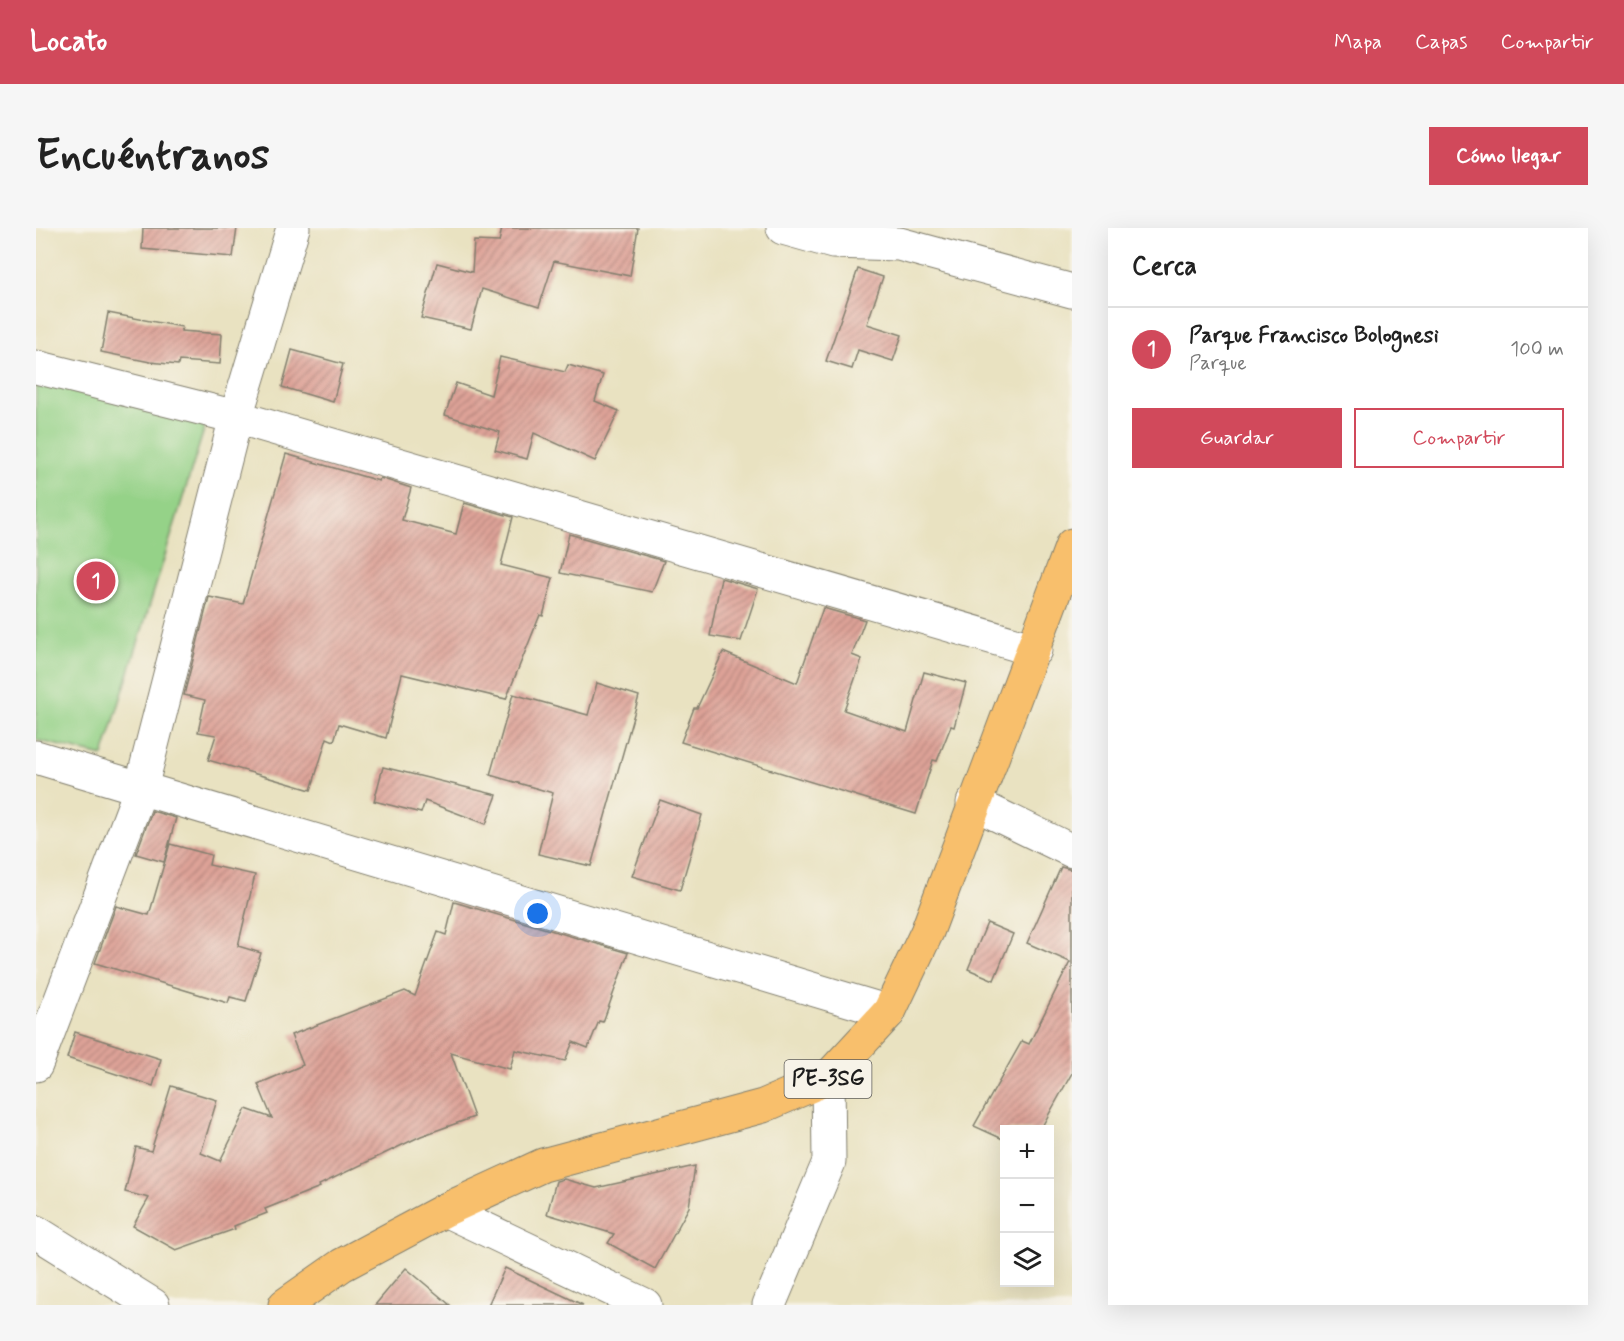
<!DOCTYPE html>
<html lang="es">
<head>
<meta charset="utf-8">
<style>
  :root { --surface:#fff; --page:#f6f6f6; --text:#222; --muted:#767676; --line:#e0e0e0; --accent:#d1495b }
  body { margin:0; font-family:Mynerve,sans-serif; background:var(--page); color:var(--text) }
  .controls { position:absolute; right:18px; bottom:18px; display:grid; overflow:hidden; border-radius:0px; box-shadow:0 6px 24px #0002 }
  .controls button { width:54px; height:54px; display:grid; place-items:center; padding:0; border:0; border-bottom:2px solid var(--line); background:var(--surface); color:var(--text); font:30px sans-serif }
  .you { position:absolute; left:502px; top:686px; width:21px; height:21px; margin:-15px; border:4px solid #fff; border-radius:50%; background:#1a73e8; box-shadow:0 0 0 9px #1a73e833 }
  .badge { display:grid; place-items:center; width:39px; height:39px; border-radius:50%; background:var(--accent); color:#fff; font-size:20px; font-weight:700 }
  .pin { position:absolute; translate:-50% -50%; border:3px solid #fff; box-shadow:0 2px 6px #0006 }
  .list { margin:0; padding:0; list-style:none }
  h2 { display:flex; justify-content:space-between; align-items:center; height:78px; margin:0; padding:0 24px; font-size:26px }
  h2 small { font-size:20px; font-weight:400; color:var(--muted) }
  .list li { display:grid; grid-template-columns:39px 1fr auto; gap:18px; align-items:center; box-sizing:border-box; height:84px; padding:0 24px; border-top:2px solid var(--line) }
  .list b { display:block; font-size:22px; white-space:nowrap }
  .list p { margin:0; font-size:20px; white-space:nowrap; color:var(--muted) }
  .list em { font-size:20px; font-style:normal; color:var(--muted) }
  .actions { display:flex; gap:12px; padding:18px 24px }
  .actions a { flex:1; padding:14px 0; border:2px solid var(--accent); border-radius:0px; text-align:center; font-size:21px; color:var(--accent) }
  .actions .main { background:var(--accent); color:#fff }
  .icon { flex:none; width:33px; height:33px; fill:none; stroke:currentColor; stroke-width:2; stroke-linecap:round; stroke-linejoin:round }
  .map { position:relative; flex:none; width:1036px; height:1077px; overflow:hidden; border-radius:0px }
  header { display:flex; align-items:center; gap:36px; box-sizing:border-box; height:84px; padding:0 30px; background:var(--accent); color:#fff }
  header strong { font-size:28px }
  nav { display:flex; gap:33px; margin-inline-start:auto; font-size:21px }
  .intro { display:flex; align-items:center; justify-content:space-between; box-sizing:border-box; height:144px; padding:0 36px }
  h1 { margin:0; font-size:42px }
  .button { padding:15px 27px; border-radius:0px; background:var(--accent); color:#fff; font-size:21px; font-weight:700 }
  main { display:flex; gap:36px; padding:0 36px }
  aside { flex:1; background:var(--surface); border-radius:0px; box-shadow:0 6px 24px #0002 }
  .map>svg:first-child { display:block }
</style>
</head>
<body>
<header>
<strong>Locato</strong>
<nav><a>Mapa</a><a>Capas</a><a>Compartir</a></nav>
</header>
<div class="intro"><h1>Encuéntranos</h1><a class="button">Cómo llegar</a></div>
<main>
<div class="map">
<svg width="1036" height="1077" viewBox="0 0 1036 1077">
  <defs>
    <pattern id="building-hatch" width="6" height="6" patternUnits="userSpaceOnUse" patternTransform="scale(1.5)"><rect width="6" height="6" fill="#dea398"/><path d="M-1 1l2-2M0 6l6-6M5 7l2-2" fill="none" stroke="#b3847b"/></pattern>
  </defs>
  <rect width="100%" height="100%" fill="#f7f3e8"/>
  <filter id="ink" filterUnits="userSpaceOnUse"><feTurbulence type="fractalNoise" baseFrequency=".0167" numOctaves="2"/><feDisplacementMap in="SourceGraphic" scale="12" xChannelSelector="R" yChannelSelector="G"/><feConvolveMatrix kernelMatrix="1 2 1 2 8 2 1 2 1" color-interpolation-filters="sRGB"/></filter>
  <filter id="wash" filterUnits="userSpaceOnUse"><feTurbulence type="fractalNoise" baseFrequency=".008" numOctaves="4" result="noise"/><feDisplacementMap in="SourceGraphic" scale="24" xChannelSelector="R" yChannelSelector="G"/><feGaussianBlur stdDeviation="1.35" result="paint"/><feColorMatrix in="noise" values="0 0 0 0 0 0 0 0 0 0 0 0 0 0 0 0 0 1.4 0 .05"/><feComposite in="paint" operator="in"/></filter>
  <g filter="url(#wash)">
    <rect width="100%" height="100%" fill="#e9e2c1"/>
    <!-- park -->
    <path fill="#95d288" stroke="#587752" stroke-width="1.5" d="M0 151 170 195 67 528 0 512Z"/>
    <g id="blocks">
      <!-- building -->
      <g fill="url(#building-hatch)">
        <path d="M107 0H201L197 29 106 21Z"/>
        <path d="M466 0H602L594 48 518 33 503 79 446 61 435 101 385 90 401 35 436 44 438 13 463 14Z"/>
        <path d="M822 41 847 49 831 96 866 107 857 133 822 122 816 141 790 133Z"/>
        <path d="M72 85 146 99 145 103 186 106 184 136 143 133 142 137 114 134 65 124Z"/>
        <path d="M256 122 307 136 297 174 246 159Z"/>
        <path d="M464 129 529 144 532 137 567 147 559 173 583 183 559 233 498 205 491 231 459 222 464 204 409 187 420 155 455 167Z"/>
        <path d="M250 226 343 253 344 250 375 260 366 292 420 306 428 275 477 289 465 337 517 350 507 388 504 387 470 471 366 446 350 510 303 496 298 513 291 510 275 562 172 532 180 507 162 504 169 472 148 467 173 369 207 376Z"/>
        <path d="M533 306 628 333 616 364 524 345Z"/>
        <path d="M685 350 722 361 705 413 674 408Z"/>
        <path d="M787 380 829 392 816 427 826 431 808 482 871 504 888 444 930 455 918 499 915 498 901 533 897 532 880 586 645 514 658 480H661L687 424 761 455Z"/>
        <path d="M561 455 603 468 555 638 502 626 517 565 454 547 477 466 552 487Z"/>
        <path d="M347 539 461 567 450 596 389 573 385 585 338 573Z"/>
        <path d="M624 572 666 587 644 662 596 648Z"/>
        <path d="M116 583 140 590 128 634 100 626Z"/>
        <path d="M134 616 175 627 173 637 219 647 202 718 225 725 210 773 194 769 192 775 59 735 80 678 113 687Z"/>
        <path d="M1025 639 1036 642V845L1004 902H969V912L938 898 986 813 993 816 1034 734 991 715Z"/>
        <path d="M418 674 592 725 567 794 563 793 552 820 537 814 529 833 479 822 474 841 415 825 438 889 385 908 283 957 284 959 229 981 231 985 198 998 199 1001 140 1022 97 998 113 970 89 964 100 919 115 923 135 858 181 872 165 925 184 933 210 881 236 890 222 856 267 837 255 807 369 763 379 768 402 704 410 707Z"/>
        <path d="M951 695 977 706 958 752 932 741Z"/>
        <path d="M39 804 125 831 117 858 31 830Z"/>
        <path d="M659 938 653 979 619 1041 572 1015 578 1006 511 986 520 953 528 951 560 960Z"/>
        <path d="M370 1040 414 1077H339Z"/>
        <path d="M469 1040 547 1077H452Z"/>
      </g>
    </g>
  </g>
  <g filter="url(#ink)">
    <use href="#blocks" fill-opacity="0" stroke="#827f6e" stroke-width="1.5"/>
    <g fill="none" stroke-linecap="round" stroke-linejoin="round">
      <defs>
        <g id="minor">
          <path d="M747 0 797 14 863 16 1036 63"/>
          <path d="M0 139 200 189 999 422"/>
          <path d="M0 529 853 784"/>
          <path d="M937 575 1036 623"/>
          <path d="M0 837 105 560 200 189 257 0"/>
          <path d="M409 982 609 1077"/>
          <path d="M0 1004 117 1077"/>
          <path d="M733 1077 793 934 792 850"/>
        </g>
        <path id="major" d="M249 1077 306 1037 409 982 507 937 727 878 792 850 853 784 891 704 1036 317"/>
      </defs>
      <!-- minor casing -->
      <use href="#minor" stroke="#827f6e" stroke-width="35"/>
      <!-- major casing -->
      <use href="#major" stroke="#827f6e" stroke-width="35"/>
      <!-- minor -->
      <use href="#minor" stroke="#fff" stroke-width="33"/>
      <!-- major -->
      <use href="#major" stroke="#f8bf6c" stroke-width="33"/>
    </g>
  </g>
  <g text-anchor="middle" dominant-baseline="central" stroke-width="6" stroke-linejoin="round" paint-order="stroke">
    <!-- shield labels -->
    <rect fill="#f7f3e8" stroke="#5e5c59" stroke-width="1.5" x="748.5" y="832" width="87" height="38" rx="4.5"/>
    <g font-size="22" font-weight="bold" fill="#1c1c1c">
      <text x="792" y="851">PE-3SG</text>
    </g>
  </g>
</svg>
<div class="controls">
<button>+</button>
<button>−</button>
<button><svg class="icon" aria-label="layers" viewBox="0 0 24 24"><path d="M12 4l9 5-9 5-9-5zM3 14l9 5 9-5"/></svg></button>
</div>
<div class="you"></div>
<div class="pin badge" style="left:60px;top:353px">1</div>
</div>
<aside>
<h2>Cerca<small></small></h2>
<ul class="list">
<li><span class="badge">1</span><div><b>Parque Francisco Bolognesi</b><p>Parque</p></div><em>100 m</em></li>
</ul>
<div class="actions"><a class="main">Guardar</a><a>Compartir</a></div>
</aside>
</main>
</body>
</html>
